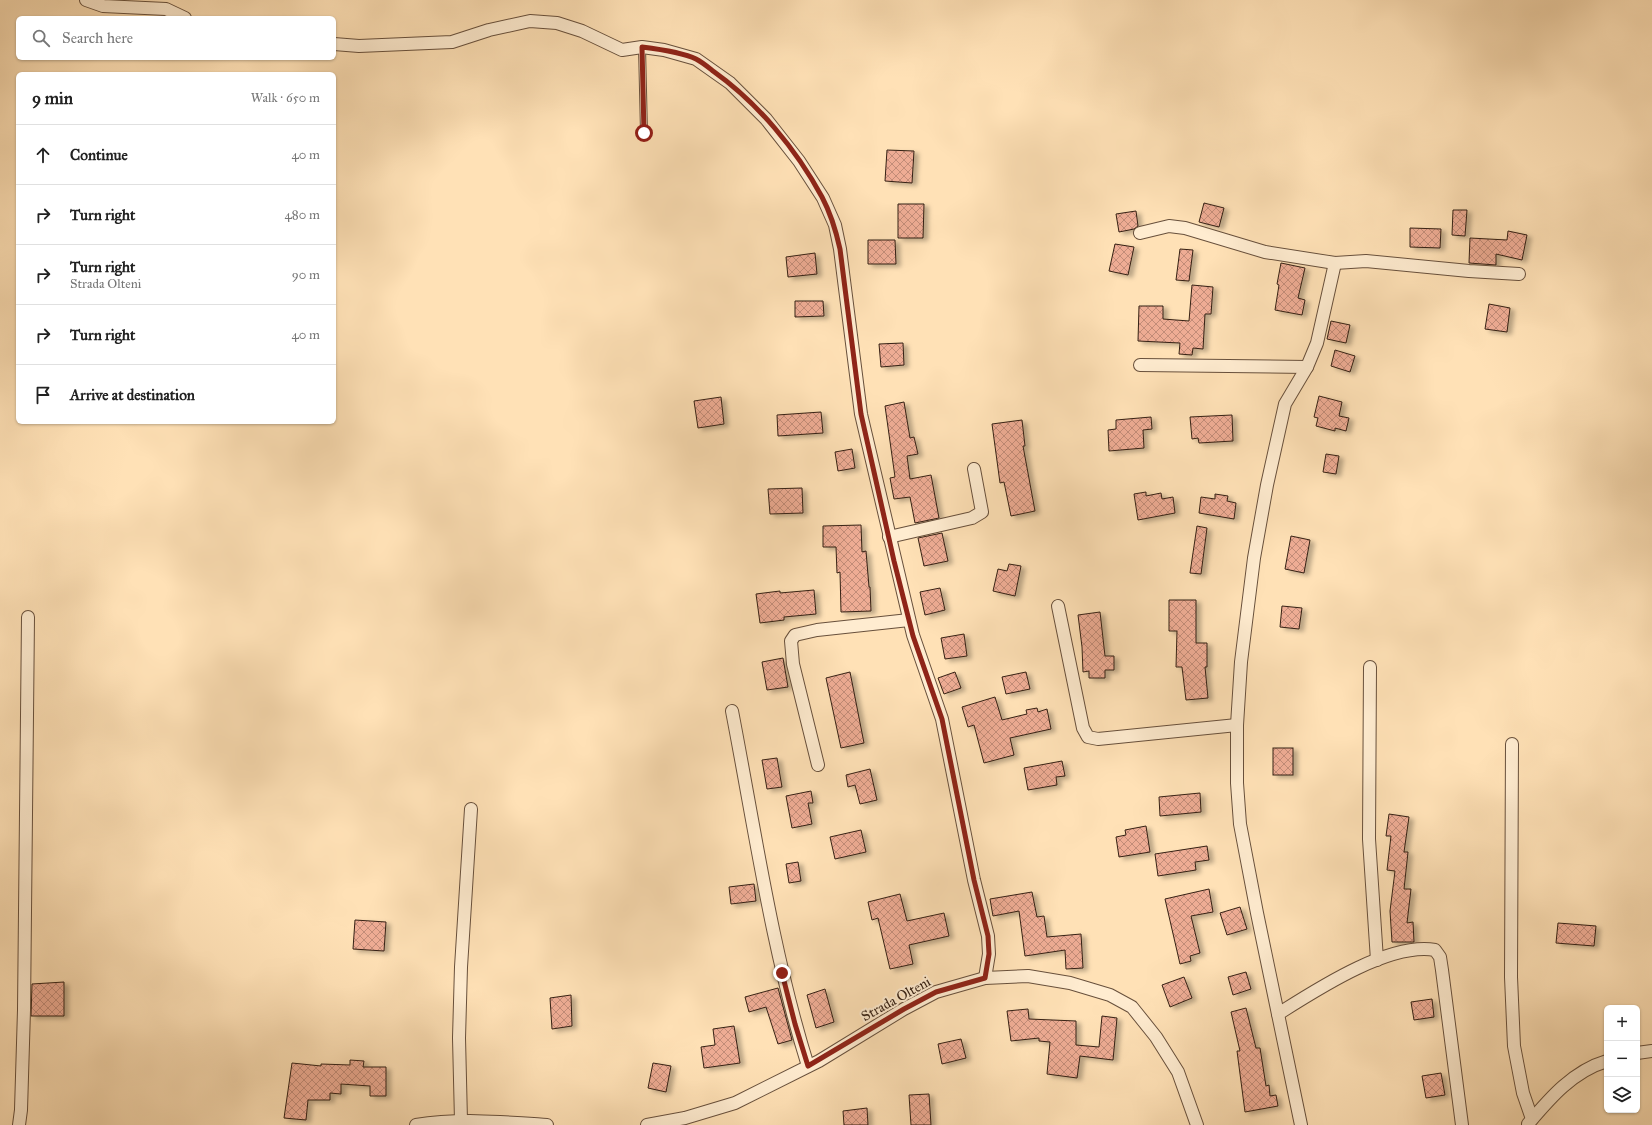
<!DOCTYPE html>
<html lang="en">
<head>
<meta charset="utf-8">
<style>
  :root { --surface:#fff; --page:#f6f6f6; --text:#222; --muted:#767676; --line:#e0e0e0 }
  body { margin:0; font-family:"IM FELL Great Primer",serif; background:var(--page); color:var(--text) }
  .controls { position:absolute; right:12px; bottom:12px; display:grid; overflow:hidden; border-radius:6px; box-shadow:0 1px 3px #0004 }
  .controls button { width:36px; height:36px; display:grid; place-items:center; padding:0; border:0; border-bottom:1px solid var(--line); background:var(--surface); color:var(--text); font:20px sans-serif }
  .stop { position:absolute; width:12px; height:12px; margin:-9px; border:3px solid #8f2418; border-radius:50%; background:#fff }
  .stop.end { background:#8f2418; border-color:#fff; box-shadow:0 1px 4px #0008 }
  .list { margin:0; padding:0; list-style:none }
  h2 { display:flex; justify-content:space-between; align-items:center; height:52px; margin:0; padding:0 16px; font-size:17px }
  h2 small { font-size:13px; font-weight:400; color:var(--muted) }
  .list li { display:grid; grid-template-columns:26px 1fr auto; gap:12px; align-items:center; box-sizing:border-box; height:60px; padding:0 16px; border-top:1px solid var(--line) }
  .list b { display:block; font-size:15px; white-space:nowrap }
  .list p { margin:0; font-size:13px; white-space:nowrap; color:var(--muted) }
  .list em { font-size:13px; font-style:normal; color:var(--muted) }
  .icon { flex:none; width:22px; height:22px; fill:none; stroke:currentColor; stroke-width:2; stroke-linecap:round; stroke-linejoin:round }
  .map { position:relative; flex:none; width:1652px; height:1125px; overflow:hidden }
  .search { position:absolute; background:var(--surface); box-shadow:0 1px 3px #0004; left:16px; top:16px; width:320px; height:44px; display:flex; align-items:center; gap:10px; box-sizing:border-box; padding:0 14px; border-radius:6px; color:var(--muted); font-size:15px }
  .panel { position:absolute; background:var(--surface); box-shadow:0 1px 3px #0004; left:16px; top:72px; width:320px; height:352px; border-radius:6px }
  .map>svg:first-child { display:block }
</style>
</head>
<body>
<div class="map">
<svg width="1652" height="1125" viewBox="0 0 1652 1125">
  <defs>
    <pattern id="building-cross-hatch" width="8" height="8" patternUnits="userSpaceOnUse"><rect width="8" height="8" fill="#eeac94"/><path d="M0 0l8 8M0 8l8-8" fill="none" stroke="#c28c78"/></pattern>
    <filter id="shadow"><feDropShadow dx="4.5" dy="2.5" stdDeviation="2" flood-color="#0004"/></filter>
  </defs>
  <rect width="100%" height="100%" fill="#ffe1b6"/>
  <filter id="stains"><feTurbulence type="fractalNoise" baseFrequency=".005" numOctaves="4"/><feColorMatrix values="0 0 0 0 .2 0 0 0 0 .09 0 0 0 0 .02 0 0 0 .5 -.17"/></filter>
  <radialGradient id="worn" r=".72"><stop offset=".6" stop-color="#630" stop-opacity="0"/><stop offset="1" stop-color="#630" stop-opacity=".3"/></radialGradient>
  <!-- building -->
  <g fill="url(#building-cross-hatch)" stroke="#352013" filter="url(#shadow)">
    <path d="M887 150 914 151 912 183 885 181Z"/>
    <path d="M1204 203 1224 208 1219 227 1199 222Z"/>
    <path d="M898 204H924L923 238H898Z"/>
    <path d="M1453 210H1467L1465 236 1452 235Z"/>
    <path d="M1136 211 1138 226 1134 229 1119 232 1116 214Z"/>
    <path d="M1410 228 1441 229 1440 248 1410 247Z"/>
    <path d="M1508 231 1527 235 1522 260 1496 254V265L1469 263 1470 238 1507 240Z"/>
    <path d="M868 240H895L896 264H868Z"/>
    <path d="M1115 244 1134 247 1128 275 1109 271Z"/>
    <path d="M1180 249 1193 250 1189 281 1176 280Z"/>
    <path d="M815 253 817 274 788 277 786 257Z"/>
    <path d="M1281 263 1305 268 1298 298 1305 300 1302 315 1275 310 1279 285 1277 284Z"/>
    <path d="M1192 285 1213 287 1211 314H1205L1203 349 1193 348 1192 355 1179 354 1180 343 1138 341 1139 306H1163V319L1189 321Z"/>
    <path d="M795 301H823L824 316 795 317Z"/>
    <path d="M1489 304 1510 308 1507 332 1485 329Z"/>
    <path d="M1331 321 1350 325 1346 343 1327 339Z"/>
    <path d="M903 343 904 365 881 367 879 344Z"/>
    <path d="M1335 350 1355 356 1350 372 1331 366Z"/>
    <path d="M1319 396 1342 402 1339 416 1349 418 1346 431 1335 428V431L1316 426 1318 418 1314 417Z"/>
    <path d="M721 397 724 424 698 428 694 401Z"/>
    <path d="M904 402 910 438 914 437 918 454 907 456 910 479 931 475 939 518 915 523 910 497 894 499 890 478 895 477 885 406Z"/>
    <path d="M821 412 823 433 778 436 777 415Z"/>
    <path d="M1232 415 1233 441 1199 443 1198 438 1192 439 1190 417Z"/>
    <path d="M1151 417 1152 429 1143 430 1144 448 1109 451 1108 430 1116 429V420Z"/>
    <path d="M1022 420 1025 446H1023L1035 511 1011 516 1004 482 1000 483 992 424Z"/>
    <path d="M852 449 855 468 838 471 835 452Z"/>
    <path d="M1326 454 1339 456 1336 474 1323 472Z"/>
    <path d="M802 488 803 513 770 514 768 489Z"/>
    <path d="M1146 492V496L1161 493 1162 499 1173 497 1175 513 1138 520 1134 494Z"/>
    <path d="M1215 494 1228 496 1227 501 1236 503 1234 519 1199 513 1201 497 1215 499Z"/>
    <path d="M861 525 862 552 866 551 869 587H870L871 611 841 612 840 572 837 573 836 547H823V526Z"/>
    <path d="M1197 526 1207 528 1201 574 1190 573Z"/>
    <path d="M942 533 948 561 924 566 918 538Z"/>
    <path d="M1291 536 1310 540 1304 573 1285 569Z"/>
    <path d="M1009 564 1021 566 1015 596 993 591 998 569 1007 571Z"/>
    <path d="M940 588 945 610 925 615 920 592Z"/>
    <path d="M814 590 816 614 784 617V620L760 623 756 594 780 591V593Z"/>
    <path d="M1169 600H1196V643H1207V667H1205L1208 698 1186 700 1182 667H1176L1177 631H1169Z"/>
    <path d="M1282 606 1302 608 1299 629 1280 627Z"/>
    <path d="M1100 612 1105 656H1114V670H1105V678H1089V671L1083 672 1082 647 1078 615Z"/>
    <path d="M964 634 967 656 945 659 941 638Z"/>
    <path d="M783 658 788 687 767 690 762 662Z"/>
    <path d="M850 672 864 743 841 748 826 678Z"/>
    <path d="M955 672 961 688 944 694 938 678Z"/>
    <path d="M1026 672 1030 689 1006 694 1002 677Z"/>
    <path d="M995 697 1002 720 1027 714 1026 710 1037 708 1038 712 1047 709 1051 729 1010 738 1014 755 984 763 974 725 968 727 962 707Z"/>
    <rect x="1273" y="748" width="20" height="27"/>
    <path d="M777 758 782 787 767 789 762 760Z"/>
    <path d="M1062 761 1065 776 1056 777 1057 785 1028 790 1024 768Z"/>
    <path d="M870 769 877 800 860 804 855 785 848 787 846 775Z"/>
    <path d="M811 791 813 803H808L812 824 792 828 786 796Z"/>
    <path d="M1200 793 1201 812 1160 816 1159 797Z"/>
    <path d="M1389 814 1409 817 1404 852H1408L1404 889H1411L1407 923 1413 922 1414 942H1392L1390 911 1395 871 1387 870 1391 836H1386Z"/>
    <path d="M1146 826 1150 852 1119 857 1116 837 1126 835 1125 830Z"/>
    <path d="M861 830 866 852 835 859 830 837Z"/>
    <path d="M1207 846 1209 860 1195 862 1196 870 1158 876 1155 854Z"/>
    <path d="M798 862 801 881 789 883 786 864Z"/>
    <path d="M754 884 756 901 731 904 729 887Z"/>
    <path d="M1209 889 1213 912 1191 916 1200 953 1190 956 1191 961 1180 964 1165 899Z"/>
    <path d="M1032 892 1037 917 1044 916 1047 937 1081 934 1083 968 1066 969 1065 950 1025 956 1019 911 993 916 990 899Z"/>
    <path d="M900 894 907 921 944 913 949 936 909 945 913 964 890 969 878 918 872 920 868 902Z"/>
    <path d="M1240 907 1247 929 1227 935 1220 913Z"/>
    <path d="M355 920 386 922 384 951 353 949Z"/>
    <path d="M1558 923 1596 926 1594 946 1556 943Z"/>
    <path d="M1246 972 1251 989 1233 995 1228 977Z"/>
    <path d="M1184 977 1192 998 1170 1007 1162 985Z"/>
    <path d="M64 982V1016H31L32 984Z"/>
    <path d="M778 988 792 1040 778 1044 766 1007 749 1012 745 997Z"/>
    <path d="M825 989 834 1022 816 1028 807 995Z"/>
    <path d="M571 995 572 1026 552 1029 550 998Z"/>
    <path d="M1432 999 1434 1017 1414 1020 1411 1002Z"/>
    <path d="M1246 1008 1256 1048H1260L1266 1086 1269 1085 1270 1096 1276 1095 1278 1106 1245 1112 1237 1051H1240L1231 1012Z"/>
    <path d="M1028 1009 1029 1019 1076 1021V1045L1099 1047 1102 1016 1117 1018 1113 1060 1080 1056 1077 1078 1047 1074 1050 1042 1039 1041V1038L1011 1041 1007 1011Z"/>
    <path d="M734 1026 740 1063 704 1068 701 1047 715 1045 713 1029Z"/>
    <path d="M961 1039 966 1058 942 1064 938 1044Z"/>
    <path d="M350 1060 364 1061 363 1067H386V1096H370V1086L341 1084V1094L330 1093V1100H308L306 1120 284 1118 292 1063 321 1066V1064L350 1065Z"/>
    <path d="M653 1063 671 1066 666 1092 648 1088Z"/>
    <path d="M1441 1073 1445 1095 1426 1098 1422 1076Z"/>
    <path d="M929 1094 931 1125H911L909 1095Z"/>
    <path d="M867 1108 868 1125H844L843 1111Z"/>
  </g>
  <g fill="none" stroke-linecap="round" stroke-linejoin="round">
    <defs>
      <path id="lane" d="M642 47 644 133"/>
      <g id="street">
        <path d="M86 0 103 6 166 9 185 18"/>
        <path d="M334 44 359 46 452 42 489 30 530 21 557 23 582 31 622 50 642 47 664 50 696 59 730 83 766 119 799 161 823 198 835 225 840 249 861 414 913 635 942 719 974 880 988 936 989 954 985 978"/>
        <path d="M1140 233 1169 226 1185 228 1265 252 1335 263 1366 261 1469 271 1519 274"/>
        <path d="M1140 365 1307 367"/>
        <path d="M889 537 972 518 982 512 974 469"/>
        <path d="M1058 606 1083 728 1088 737 1098 739 1237 725"/>
        <path d="M1370 667 1369 839 1377 960"/>
        <path d="M732 711C755 830 772 951 808 1066"/>
        <path d="M1512 744 1511 977 1514 1046 1523 1093 1532 1119"/>
        <path d="M818 765 793 664 791 641 795 635 817 630 909 620"/>
        <path d="M1278 1014C1316 990 1389 942 1435 950L1440 957 1442 970 1462 1125"/>
        <path d="M1637 1053 1652 1051"/>
        <path d="M461 1121 459 1038 461 967 471 809"/>
        <path d="M1528 1124C1550 1098 1573 1071 1607 1061"/>
        <path d="M19 1125 21 1110 24 1010 28 617"/>
        <path d="M416 1125C459 1118 504 1122 547 1125"/>
        <path d="M647 1125 685 1118 735 1103 819 1061 904 1009 936 992 985 978 1028 976 1070 983 1110 995 1132 1007 1156 1037 1178 1072 1197 1125"/>
        <path d="M1301 1125 1257 913 1240 824 1237 783V725L1241 662 1254 558 1267 485 1285 404 1307 367 1317 343 1335 263"/>
      </g>
    </defs>
    <!-- lane casing -->
    <use href="#lane" stroke="#68503c" stroke-width="8"/>
    <!-- street casing -->
    <use href="#street" stroke="#68503c" stroke-width="14"/>
    <!-- lane -->
    <use href="#lane" stroke="#ffecd0" stroke-width="6"/>
    <!-- street -->
    <use href="#street" stroke="#ffecd0" stroke-width="12"/>
  </g>
  <g fill="none" stroke-linecap="round" stroke-linejoin="round">
    <!-- route -->
    <path stroke="#8f2418" stroke-width="5" d="M644 133 642 47C658 49 682 52 696 59 702 62 708 67 713 71 758 103 796 149 822 197 831 214 836 231 840 249L861 414 894 561 913 636 942 719 974 880 988 936 989 954 985 978 936 992 904 1009 808 1066 795 1024 782 973"/>
  </g>
  <g text-anchor="middle" dominant-baseline="central" stroke-width="4" stroke-linejoin="round" paint-order="stroke">
    <!-- street labels -->
    <g font-size="14" fill="#352013" stroke="#ffecd0">
      <text transform="translate(896 999) rotate(-29)">Strada Olteni</text>
    </g>
  </g>
  <rect width="100%" height="100%" filter="url(#stains)"/>
  <rect width="100%" height="100%" fill="url(#worn)"/>
</svg>
<div class="controls">
<button>+</button>
<button>−</button>
<button><svg class="icon" aria-label="layers" viewBox="0 0 24 24"><path d="M12 4l9 5-9 5-9-5zM3 14l9 5 9-5"/></svg></button>
</div>
<div class="stop" style="left:644px;top:133px"></div>
<div class="stop end" style="left:782px;top:973px"></div>
<div class="search"><svg class="icon" aria-label="search" viewBox="0 0 24 24"><circle cx="10" cy="10" r="6"/><path d="M15 15l6 6"/></svg>Search here</div>
<section class="panel">
<h2>9 min<small>Walk · 650 m</small></h2>
<ul class="list">
<li><svg class="icon" aria-label="ahead" viewBox="0 0 24 24"><path d="M12 20V5M6 11l6-6 6 6"/></svg><div><b>Continue</b></div><em>40 m</em></li>
<li><svg class="icon" aria-label="right" viewBox="0 0 24 24"><path d="M7 20v-9h11M14 6l5 5-5 5"/></svg><div><b>Turn right</b></div><em>480 m</em></li>
<li><svg class="icon" aria-label="right" viewBox="0 0 24 24"><path d="M7 20v-9h11M14 6l5 5-5 5"/></svg><div><b>Turn right</b><p>Strada Olteni</p></div><em>90 m</em></li>
<li><svg class="icon" aria-label="right" viewBox="0 0 24 24"><path d="M7 20v-9h11M14 6l5 5-5 5"/></svg><div><b>Turn right</b></div><em>40 m</em></li>
<li><svg class="icon" aria-label="arrive" viewBox="0 0 24 24"><path d="M6 21V4h12l-3 4 3 4H6"/></svg><div><b>Arrive at destination</b></div></li>
</ul>
</section>
</div>
</body>
</html>
